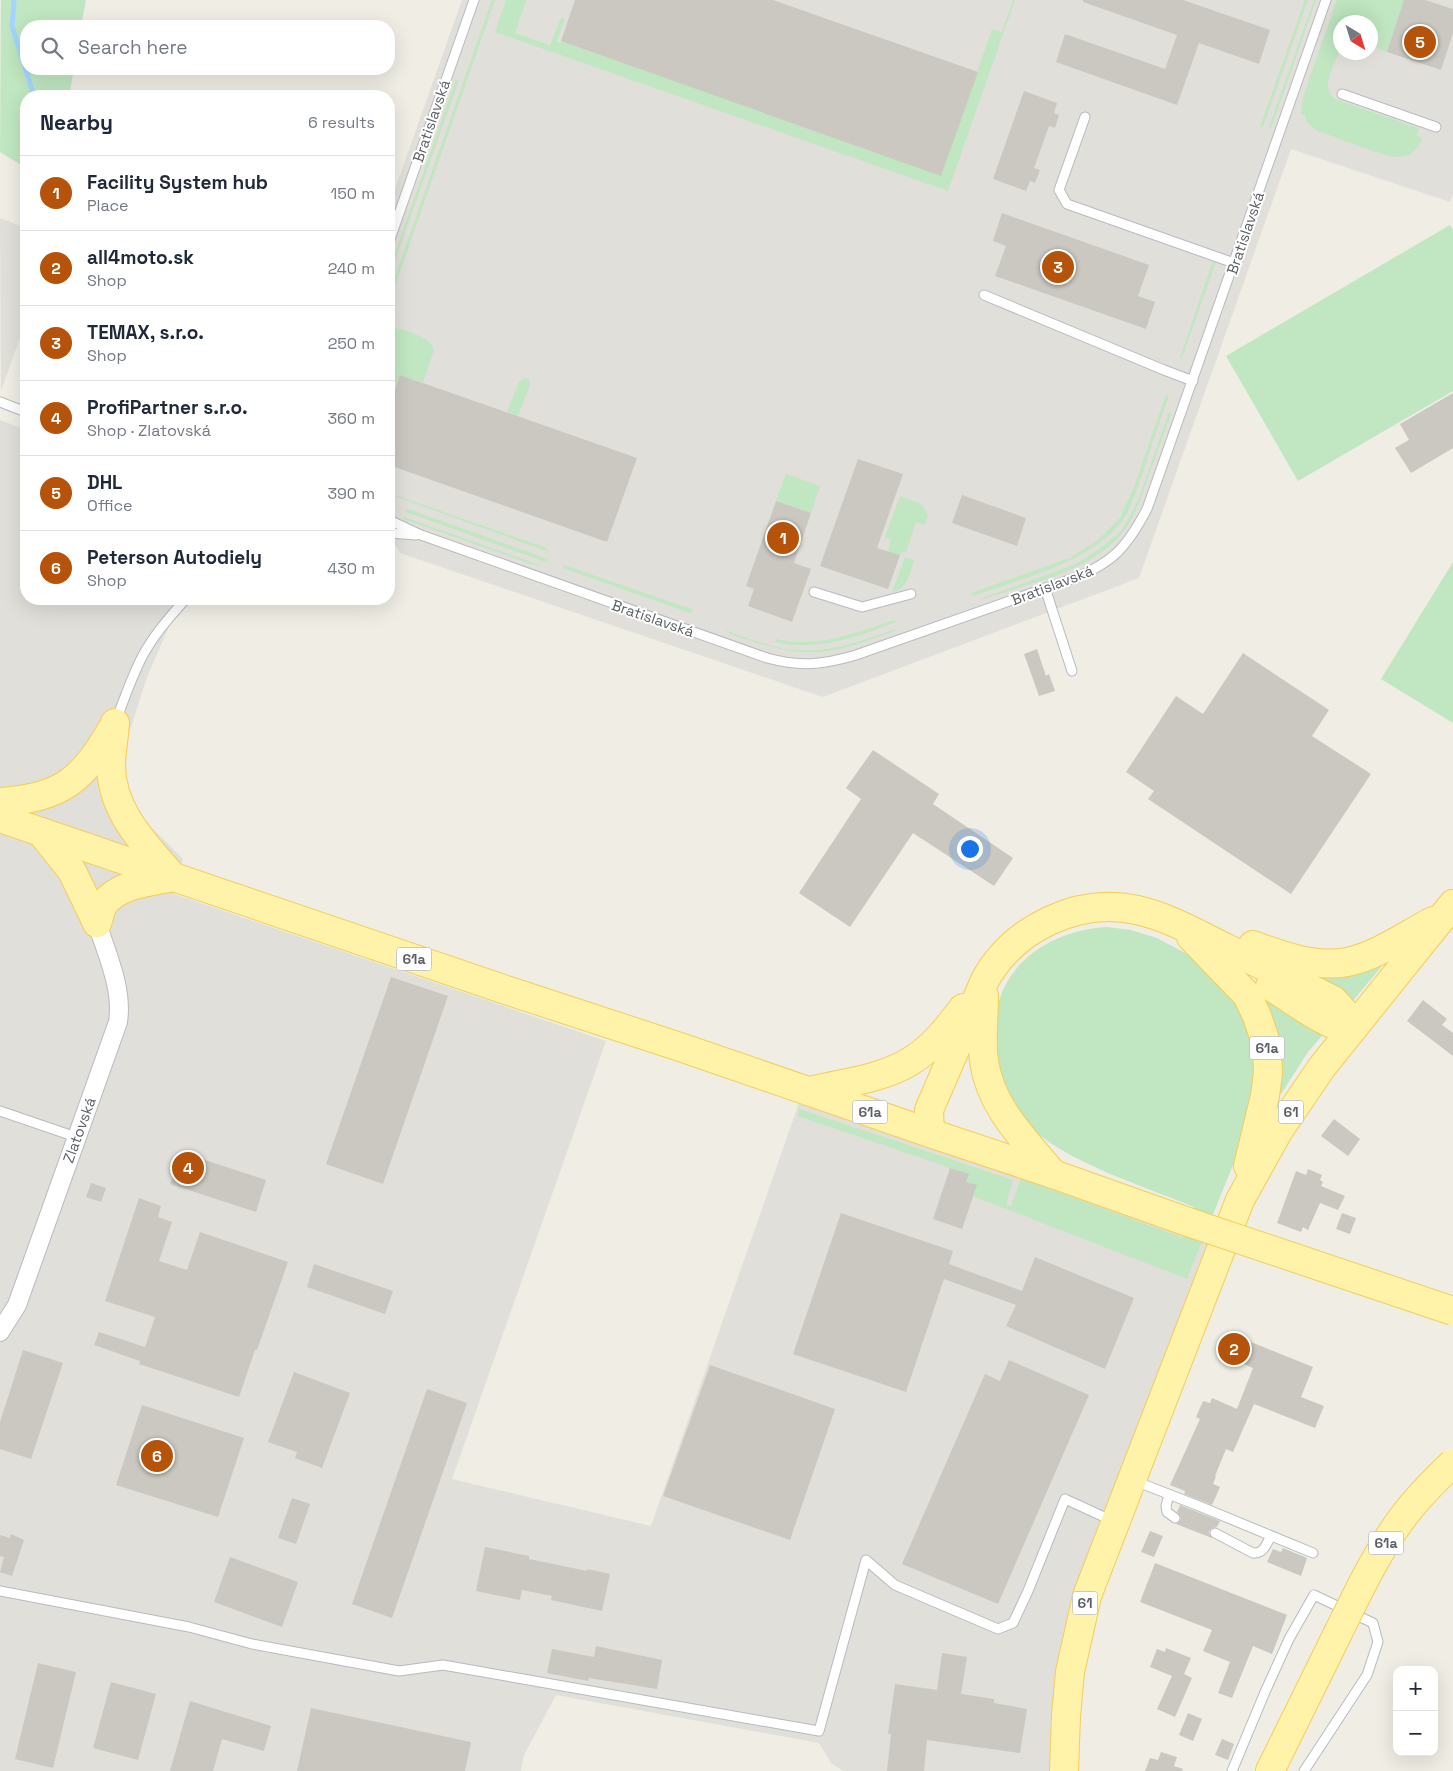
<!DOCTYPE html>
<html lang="en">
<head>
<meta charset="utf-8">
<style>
  :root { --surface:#fff; --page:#f6f6f7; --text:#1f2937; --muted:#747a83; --line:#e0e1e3; --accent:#b45309 }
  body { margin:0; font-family:"Space Grotesk",sans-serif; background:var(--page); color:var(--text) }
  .controls { position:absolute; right:15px; bottom:15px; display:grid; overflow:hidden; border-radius:10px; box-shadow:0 5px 20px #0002 }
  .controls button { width:45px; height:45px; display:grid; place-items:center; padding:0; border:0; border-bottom:1px solid var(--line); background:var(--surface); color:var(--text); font:25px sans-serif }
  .compass { position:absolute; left:1333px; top:15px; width:45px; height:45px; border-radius:50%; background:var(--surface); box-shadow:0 5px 20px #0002; rotate:142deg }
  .you { position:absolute; left:969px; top:848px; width:18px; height:18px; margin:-12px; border:4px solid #fff; border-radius:50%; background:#1a73e8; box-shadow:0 0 0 8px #1a73e833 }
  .badge { display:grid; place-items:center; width:32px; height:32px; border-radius:50%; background:var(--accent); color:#fff; font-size:16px; font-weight:700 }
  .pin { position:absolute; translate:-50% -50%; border:2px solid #fff; box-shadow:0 1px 5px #0006 }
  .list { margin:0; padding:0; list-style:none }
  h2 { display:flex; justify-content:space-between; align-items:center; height:65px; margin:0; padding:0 20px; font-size:21px }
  h2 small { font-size:16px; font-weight:400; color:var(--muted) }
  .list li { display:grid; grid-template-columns:32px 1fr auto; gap:15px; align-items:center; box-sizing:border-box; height:75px; padding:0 20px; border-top:1px solid var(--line) }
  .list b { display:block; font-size:19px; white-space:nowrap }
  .list p { margin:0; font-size:16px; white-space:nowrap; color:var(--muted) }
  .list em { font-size:16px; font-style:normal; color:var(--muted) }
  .icon { flex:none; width:28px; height:28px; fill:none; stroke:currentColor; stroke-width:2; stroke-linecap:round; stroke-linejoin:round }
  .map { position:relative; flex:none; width:1453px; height:1771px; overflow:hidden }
  .search { position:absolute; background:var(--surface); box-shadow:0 5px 20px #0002; left:20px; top:20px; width:375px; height:55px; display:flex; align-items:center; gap:12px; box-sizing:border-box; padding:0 18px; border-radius:20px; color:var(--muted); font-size:19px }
  .panel { position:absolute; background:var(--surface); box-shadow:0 5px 20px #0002; left:20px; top:90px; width:375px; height:515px; border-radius:20px }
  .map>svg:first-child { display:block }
</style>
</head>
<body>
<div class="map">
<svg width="1453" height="1771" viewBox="0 0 1453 1771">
  <rect width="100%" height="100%" fill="#efede4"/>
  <!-- industrial -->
  <g fill="#e0dfd9" fill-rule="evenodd">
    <path d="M462 0H1453V194L1450 202 1291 149 1139 578 823 697 400 553 389 534V206ZM1340 22H1370V52H1340Z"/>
    <path d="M0 218 26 228V321L1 391Z"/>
    <path d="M0 420 26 430V599H181L147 677 116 774 133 809 183 859 174 894 606 1041 452 1479 651 1526 799 1103 992 1164 1209 1242 1150 1400 1068 1613 1054 1689 1053 1771H843L831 1763 819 1743 556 1695 524 1755 521 1771H0Z"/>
  </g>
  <!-- green -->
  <g fill="#c0e7c1">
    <path d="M1 0H86L81 26H26V69H74L69 96H26V168L0 152Z"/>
    <path d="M492 0H495L389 303V294Z"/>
    <path d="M506 0H526L515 33 550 45 561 18 565 19 557 42 560 43 561 41 941 175 992 29 1002 32 1013 0H1015L948 191 495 32Z"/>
    <path d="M1305 0H1308L1263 127H1260Z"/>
    <path d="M1314 0H1316L1273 123 1268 130Z"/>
    <path d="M1337 0H1404L1387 52 1371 46 1370 22H1340C1340 30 1342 39 1340 46 1338 63 1316 88 1337 100L1419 128 1417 136 1422 138C1419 148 1410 157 1399 157 1386 158 1336 137 1320 132 1313 128 1305 124 1305 115L1301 114 1303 97Z"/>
    <path d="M456 79 459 80 389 277V271Z"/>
    <path d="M1450 225 1453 230V391L1298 481 1226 356Z"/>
    <path d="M1216 252 1219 253 1183 355 1180 358Z"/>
    <path d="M389 327C401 328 432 337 434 350L423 382 400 375 389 408Z"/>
    <path d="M527 378 530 381V385L518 416 507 412 519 382 522 379Z"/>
    <path d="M1166 395 1169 396C1160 421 1151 446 1143 472 1137 488 1132 507 1122 521 1092 562 1020 579 973 596L971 593 1070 558 1098 540 1120 518 1134 487Z"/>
    <path d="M1169 412 1171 414C1164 434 1157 453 1150 472 1144 489 1139 506 1130 522 1101 570 1035 581 987 598L980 599 1076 564 1101 548 1121 531 1128 520 1139 498Z"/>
    <path d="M786 474 820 486 811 513 776 501Z"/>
    <path d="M389 493 544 547 549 552 389 494Z"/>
    <path d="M900 496 922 504 928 515 925 525 916 522 906 552 902 551 900 555 888 551 891 540 885 537Z"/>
    <path d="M408 509 548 559 546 562 406 512Z"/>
    <path d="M404 517 540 565 531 564 403 519Z"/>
    <path d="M905 557 914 560C910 574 908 588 892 592Z"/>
    <path d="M1453 562V723L1381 679Z"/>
    <path d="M564 565 694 610 690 613 563 568Z"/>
    <path d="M895 620 896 622C857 637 818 652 775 642L776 639C818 649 855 633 895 620Z"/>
    <path d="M899 628 892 632C876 637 860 644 844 648 803 659 768 647 730 634L725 630C744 637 762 644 781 648 822 657 860 641 899 628Z"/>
    <path d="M1107 927 1131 930 1157 938 1189 955 1220 979 1234 992 1259 1060 1239 1150 1187 1279 973 1196 976 1185 966 1182 968 1174 798 1116 799 1109 1013 1180 1006 1205 1011 1206 1021 1178 1183 1238 1194 1207C1144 1186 1067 1163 1028 1125 1014 1111 998 1083 995 1063 994 1055 995 1047 995 1040 996 1030 995 1019 997 1009 1008 957 1057 930 1107 927Z"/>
    <path d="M1386 961 1352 1002 1283 965Z"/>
    <path d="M1257 986 1326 1031 1308 1052 1281 1094 1279 1093 1281 1070Z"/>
  </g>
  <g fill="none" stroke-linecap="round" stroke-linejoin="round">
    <!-- stream -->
    <path stroke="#a4d5ff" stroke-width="5" d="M14 0 12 26 34 96"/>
  </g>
  <!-- building -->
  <g fill="#cac8c1">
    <path d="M575 0H773L978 72 941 176 561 41Z"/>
    <path d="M1083 0H1183L1270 30 1259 64 1199 43 1177 105 1056 62 1065 34 1165 69 1177 35 1083 2Z"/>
    <path d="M1404 0H1425L1453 9V33L1441 70 1387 52Z"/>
    <path d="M1024 91 1057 103 1054 113 1059 115 1055 128 1049 126 1038 157 1034 168 1040 170 1035 183 1030 181 1026 191 993 179Z"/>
    <path d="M1002 213 1149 265 1138 296 1155 302 1146 329 995 276 1006 246 993 241Z"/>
    <path d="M400 375 637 458 607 542 389 465V408Z"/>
    <path d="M1453 393V448L1411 473 1395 448 1409 440 1400 424Z"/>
    <path d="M858 459 903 474 877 548 900 555 888 589 820 566Z"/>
    <path d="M962 495 1026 518 1017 546 952 523Z"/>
    <path d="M776 501 811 513 794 563 811 569 792 622 748 606 754 589 746 586Z"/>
    <path d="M1037 649 1046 676 1049 674 1055 691 1039 696 1024 654Z"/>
    <path d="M1243 653 1329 710 1312 736 1371 774 1291 894 1148 799 1154 791 1126 772 1176 696 1203 714Z"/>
    <path d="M873 750 939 794 933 804 1013 858 994 886 913 833 850 927 799 893 861 799 846 788Z"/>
    <path d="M391 977 448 996 383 1184 326 1164Z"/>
    <path d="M1423 1000 1447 1019 1442 1025 1453 1033V1056L1407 1021Z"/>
    <path d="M1334 1119 1360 1139 1348 1156 1321 1136Z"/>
    <path d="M181 1152 266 1180 256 1212 170 1184Z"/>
    <path d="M950 1168 969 1174 966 1182 977 1185 962 1229 933 1219Z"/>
    <path d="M1308 1169 1322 1175 1320 1180 1323 1182 1321 1186 1345 1196 1338 1210 1320 1203 1308 1230 1303 1227 1301 1232 1277 1223 1296 1171 1306 1175Z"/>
    <path d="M91 1183 106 1188 101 1202 86 1197Z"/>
    <path d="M139 1198 161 1206 158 1217 172 1222 159 1261 187 1270 200 1232 288 1262 257 1350H255L239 1397 139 1364 140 1361 94 1345 99 1332 145 1347 155 1317 105 1301Z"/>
    <path d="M841 1213 953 1251 949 1264 1022 1291 1035 1257 1134 1298 1105 1369 1006 1326 1016 1305 944 1279 906 1392 793 1354Z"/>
    <path d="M1342 1213 1356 1218 1350 1234 1336 1229Z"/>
    <path d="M314 1264 393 1291 385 1314 307 1287Z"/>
    <path d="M1231 1332 1247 1338 1246 1340 1313 1367 1301 1397 1324 1406 1315 1428 1254 1404 1233 1452 1226 1449 1215 1476H1216L1213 1484 1220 1487 1212 1505 1184 1494 1185 1491 1170 1485 1200 1419 1196 1417 1203 1401 1210 1403 1212 1398 1237 1409 1253 1368 1222 1355Z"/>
    <path d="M23 1350 63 1363 31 1459 0 1449V1422Z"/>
    <path d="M1009 1360 1089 1395 998 1604 902 1564 985 1374 1000 1381Z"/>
    <path d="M710 1365 835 1409 790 1540 663 1496Z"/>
    <path d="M294 1372 350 1393 322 1468 295 1458 297 1452 268 1442Z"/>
    <path d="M427 1389 467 1403 392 1618 352 1604Z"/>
    <path d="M142 1405 244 1438 218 1517 116 1485Z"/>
    <path d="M292 1498 310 1504 296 1544 278 1538Z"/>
    <path d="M1180 1505 1220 1521 1217 1527 1212 1528 1209 1531V1534L1212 1538 1176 1524 1181 1519 1180 1515 1177 1512Z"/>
    <path d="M1150 1531 1163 1536 1154 1557 1141 1552Z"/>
    <path d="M11 1534 24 1540 12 1576 0 1572 4 1557 0 1556V1535L10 1538Z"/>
    <path d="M485 1547 529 1556V1559L587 1571V1569L610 1574 602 1611 551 1600 552 1596 522 1590 520 1600 476 1591Z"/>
    <path d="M1283 1548 1307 1558 1301 1576 1267 1562 1273 1549 1281 1552Z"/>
    <path d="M230 1557 298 1582 282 1627 214 1602Z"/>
    <path d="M1155 1563 1287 1615 1272 1654 1253 1646 1232 1698 1218 1693 1230 1662 1203 1651 1212 1630 1140 1602Z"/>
    <path d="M596 1646 662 1660 657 1689 589 1678 588 1681 547 1673 552 1649 594 1657Z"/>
    <path d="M1166 1648 1191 1658 1184 1674 1192 1678 1175 1717 1157 1709 1172 1676 1150 1667 1157 1649 1165 1652Z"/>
    <path d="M942 1653 967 1657 961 1694 994 1699V1703L1027 1709 1020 1753 927 1740 924 1771H887L891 1734H888L895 1684 937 1690Z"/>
    <path d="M38 1663 76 1672 53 1768 15 1759Z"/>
    <path d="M111 1682 156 1694 138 1760 93 1748Z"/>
    <path d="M190 1701 271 1726 264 1751 222 1739 213 1771H170Z"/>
    <path d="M311 1708 471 1742 465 1771H297Z"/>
    <path d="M1188 1713 1202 1719 1193 1741 1179 1735Z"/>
    <path d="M1222 1739 1234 1744 1228 1760 1215 1755Z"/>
    <path d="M1161 1752 1177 1757 1174 1766 1183 1769 1182 1771H1145L1150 1758 1158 1760Z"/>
  </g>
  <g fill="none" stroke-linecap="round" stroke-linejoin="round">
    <defs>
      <g id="service">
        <path d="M1342 94 1436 127"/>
        <path d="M1085 117 1059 190 1067 204 1234 263"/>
        <path d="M389 242 474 0"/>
        <path d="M984 295 1164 370 1193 381"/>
        <path d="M0 402 26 412"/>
        <path d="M389 520 421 535 767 658C801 667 822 665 856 655L1072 579C1113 563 1127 547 1147 509L1326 0"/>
        <path d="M389 533 416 535"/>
        <path d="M1045 588 1072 671"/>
        <path d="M814 592 862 607 911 594"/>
        <path d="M116 721C124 699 132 676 143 655 154 635 170 616 186 599"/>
        <path d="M0 1111 76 1137"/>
        <path d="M1135 1481 1199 1506 1313 1553"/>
        <path d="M1169 1495 1166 1506 1167 1512 1175 1518"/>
        <path d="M1215 1533 1253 1553C1264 1554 1266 1544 1271 1536"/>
        <path d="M0 1591 189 1627 252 1644 399 1671 443 1665 819 1731 866 1560 895 1585 998 1629 1013 1623 1028 1591 1065 1499 1113 1521"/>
        <path d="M1232 1771 1265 1692 1289 1639 1314 1595 1373 1623 1378 1642 1367 1675 1304 1771"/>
      </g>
      <path id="minor" d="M0 1332 17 1305 118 1022C123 988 107 955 97 923"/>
      <g id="primary">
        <path d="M115 723C114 736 112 749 111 762 110 810 143 842 172 876"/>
        <path d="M0 802C62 797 81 782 112 729"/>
        <path d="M0 818 506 990 680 1047 930 1133 1053 1174 1188 1222"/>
        <path d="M41 832 72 871 97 923"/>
        <path d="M97 923C99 918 100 912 102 907 115 884 150 882 173 877"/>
        <path d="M1191 937 1247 995 1257 1016 1267 1046 1268 1073 1265 1096 1248 1166"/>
        <path d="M1253 945C1282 956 1316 968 1347 962 1377 956 1406 935 1433 921"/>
        <path d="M1270 986C1296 1002 1321 1022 1350 1031"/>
        <path d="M984 996C984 1017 981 1040 984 1061 990 1107 1025 1140 1053 1174"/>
        <path d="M810 1091C843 1083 882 1079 911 1061 932 1048 948 1028 963 1008"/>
        <path d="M930 1133 929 1110 985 980C1014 928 1078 897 1137 910 1168 917 1196 933 1224 947 1260 964 1297 982 1333 1000L1345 1013 1350 1031"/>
        <path d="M1064 1771 1066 1716 1070 1672 1087 1596 1240 1200 1279 1130 1322 1067 1453 904"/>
        <path d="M1270 1771 1337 1635"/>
      </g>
    </defs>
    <!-- service casing -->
    <use href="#service" stroke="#b7babf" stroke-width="11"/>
    <!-- minor casing -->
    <use href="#minor" stroke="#b7babf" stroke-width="20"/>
    <!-- primary casing -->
    <use href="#primary" stroke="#f5cd57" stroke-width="30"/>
    <!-- service -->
    <use href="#service" stroke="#fff" stroke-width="9"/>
    <!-- minor -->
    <use href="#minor" stroke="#fff" stroke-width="18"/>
    <!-- primary -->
    <use href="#primary" stroke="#fff3a9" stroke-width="28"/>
    <defs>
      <g id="primary-bridge">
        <path d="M1188 1222 1453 1311"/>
        <path d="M1337 1635C1357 1595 1376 1553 1403 1517 1418 1497 1435 1480 1453 1463"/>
      </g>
    </defs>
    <!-- primary-bridge casing -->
    <use href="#primary-bridge" stroke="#f5cd57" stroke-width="30" stroke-linecap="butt"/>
    <!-- primary-bridge -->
    <use href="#primary-bridge" stroke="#fff3a9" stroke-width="28"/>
  </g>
  <g text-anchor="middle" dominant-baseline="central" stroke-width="4" stroke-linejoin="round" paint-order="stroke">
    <!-- shield labels -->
    <g fill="#fff" stroke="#8d9093" stroke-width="1">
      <rect x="396.5" y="947.5" width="35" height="23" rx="4"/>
      <rect x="1249.5" y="1036.5" width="35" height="23" rx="4"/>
      <rect x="852.5" y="1100.5" width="35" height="23" rx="4"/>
      <rect x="1278.5" y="1100.5" width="25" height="23" rx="4"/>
      <rect x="1368.5" y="1531.5" width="35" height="23" rx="4"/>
      <rect x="1072.5" y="1591.5" width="25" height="23" rx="4"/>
    </g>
    <g font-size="14" font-weight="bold" fill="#5c6065">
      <text x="414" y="959">61a</text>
      <text x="1267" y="1048">61a</text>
      <text x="870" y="1112">61a</text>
      <text x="1291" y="1112">61</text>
      <text x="1386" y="1543">61a</text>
      <text x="1085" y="1603">61</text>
    </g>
    <!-- street labels -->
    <g font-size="15" fill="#5c6065" stroke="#fff">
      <text transform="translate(431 121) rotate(-71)">Bratislavská</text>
      <text transform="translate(1245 233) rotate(-71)">Bratislavská</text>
      <text transform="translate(1052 585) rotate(-21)">Bratislavská</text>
      <text transform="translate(653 618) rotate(19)">Bratislavská</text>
      <text transform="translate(79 1130) rotate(-70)">Zlatovská</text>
    </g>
  </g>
</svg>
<div class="controls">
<button>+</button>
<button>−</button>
</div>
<svg class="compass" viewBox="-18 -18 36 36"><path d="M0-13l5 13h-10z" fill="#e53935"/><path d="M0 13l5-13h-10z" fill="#747a83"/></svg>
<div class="you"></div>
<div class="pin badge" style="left:783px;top:538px">1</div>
<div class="pin badge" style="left:1234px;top:1349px">2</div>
<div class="pin badge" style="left:1058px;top:267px">3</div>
<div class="pin badge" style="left:188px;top:1168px">4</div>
<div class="pin badge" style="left:1420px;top:42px">5</div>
<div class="pin badge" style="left:157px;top:1456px">6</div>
<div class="search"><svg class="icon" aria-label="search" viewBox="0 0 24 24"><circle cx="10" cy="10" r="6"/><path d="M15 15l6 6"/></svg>Search here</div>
<section class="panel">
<h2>Nearby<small>6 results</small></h2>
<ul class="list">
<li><span class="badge">1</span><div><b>Facility System hub</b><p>Place</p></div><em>150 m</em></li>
<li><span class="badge">2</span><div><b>all4moto.sk</b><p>Shop</p></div><em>240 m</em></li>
<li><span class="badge">3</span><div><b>TEMAX, s.r.o.</b><p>Shop</p></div><em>250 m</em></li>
<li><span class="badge">4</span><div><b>ProfiPartner s.r.o.</b><p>Shop · Zlatovská</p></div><em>360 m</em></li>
<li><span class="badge">5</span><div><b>DHL</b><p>Office</p></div><em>390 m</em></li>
<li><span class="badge">6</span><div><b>Peterson Autodiely</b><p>Shop</p></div><em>430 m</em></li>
</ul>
</section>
</div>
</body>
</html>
